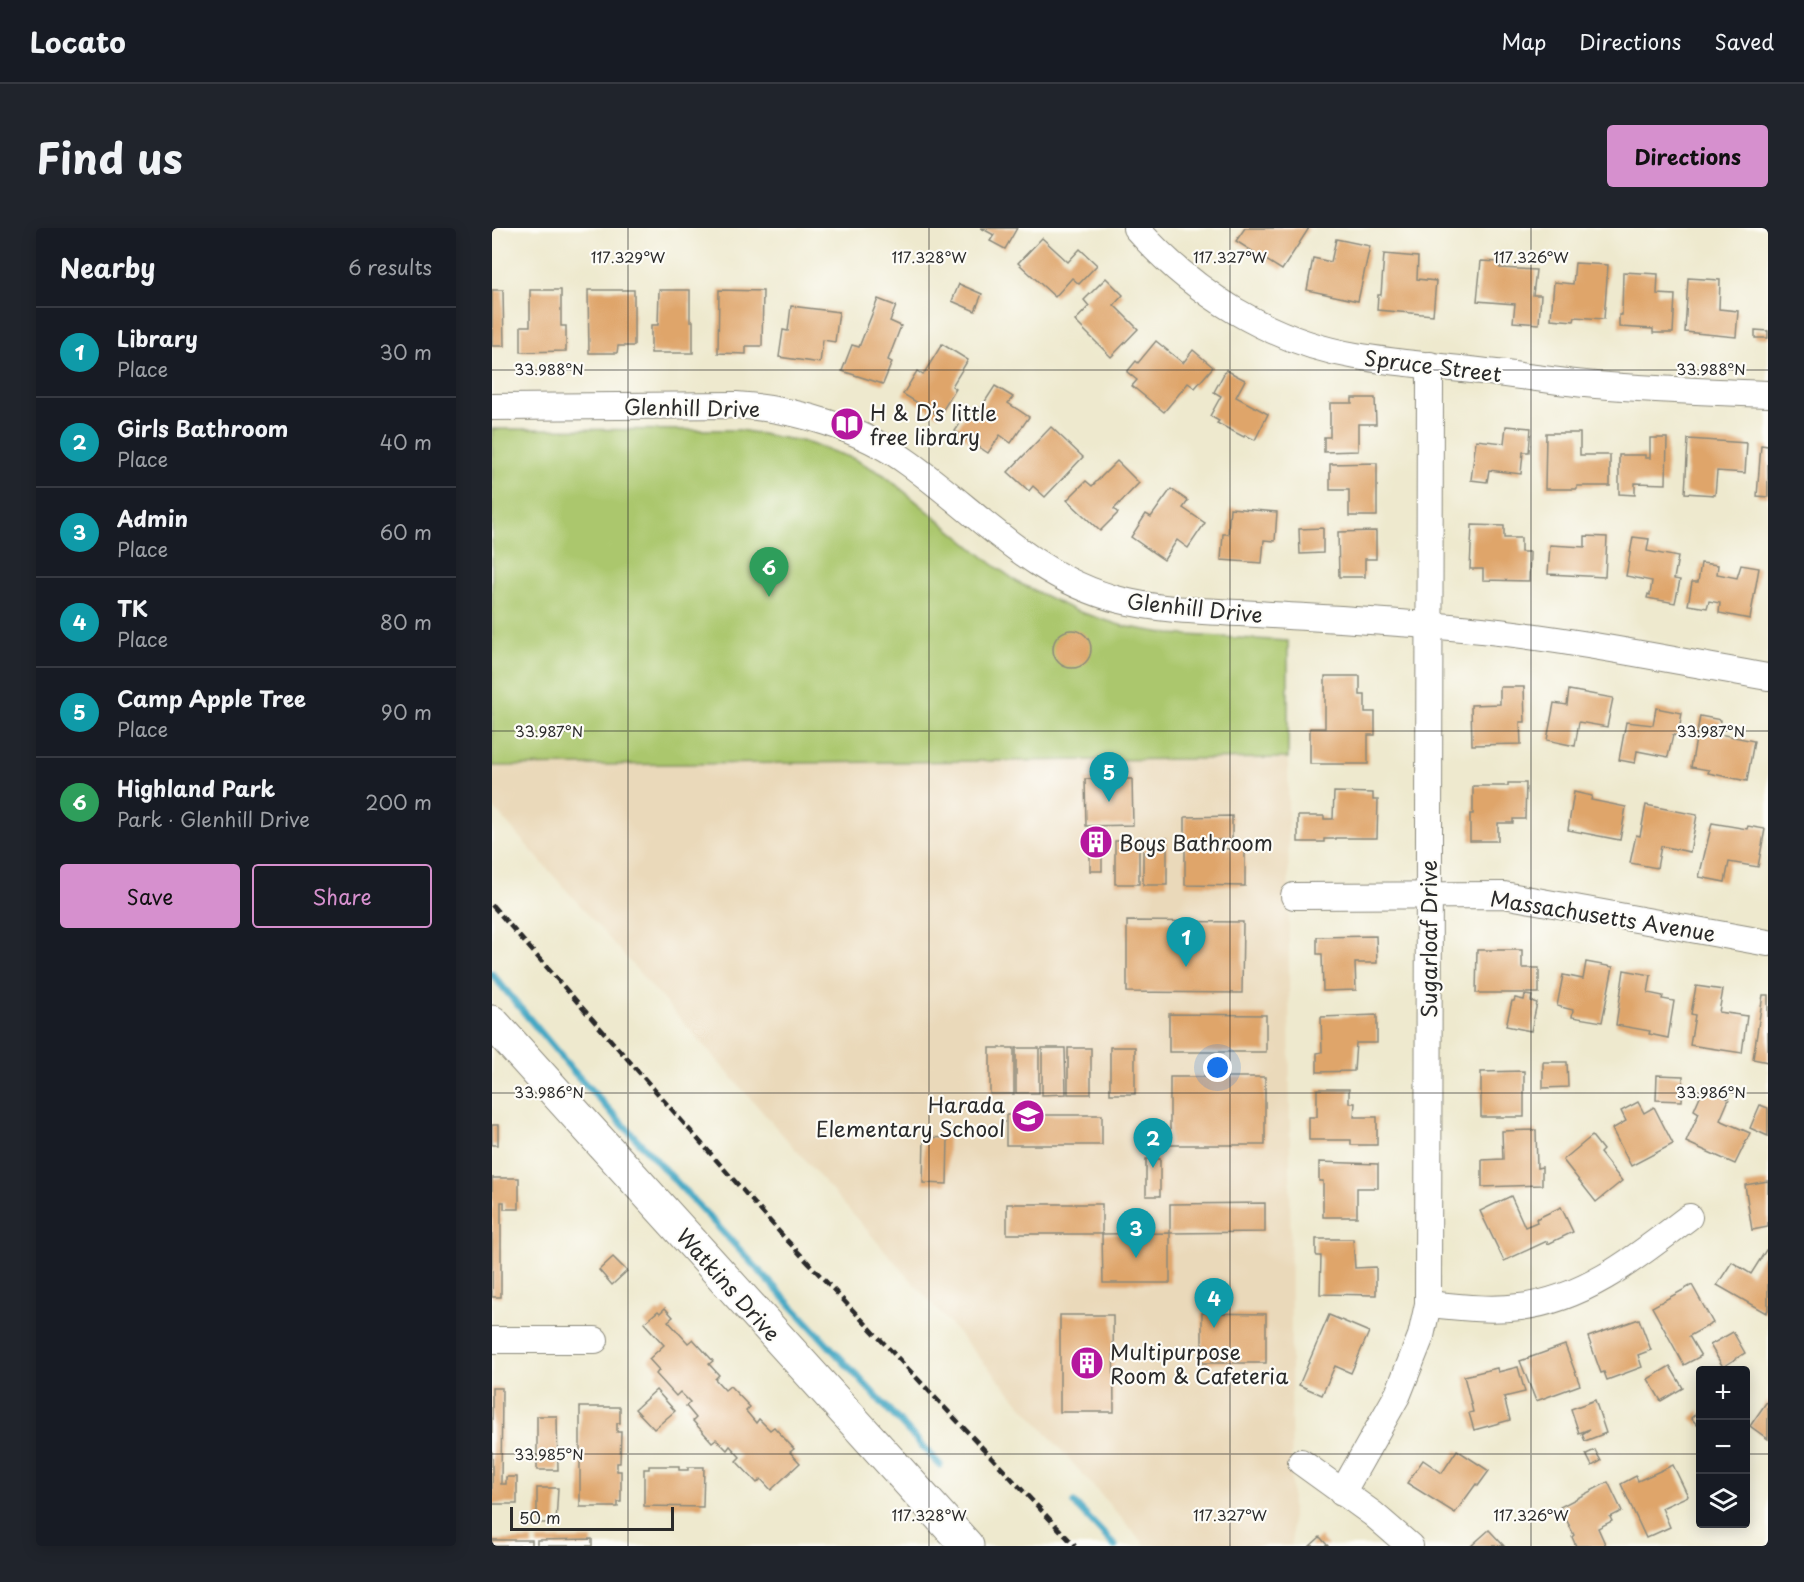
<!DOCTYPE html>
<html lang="en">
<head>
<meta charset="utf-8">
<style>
  :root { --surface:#171b24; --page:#20242c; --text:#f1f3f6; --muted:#9ea1a6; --line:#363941; --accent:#d690ce }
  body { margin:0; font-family:"Playpen Sans",sans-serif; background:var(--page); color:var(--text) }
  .controls { position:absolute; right:18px; bottom:18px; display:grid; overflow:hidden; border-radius:6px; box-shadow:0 3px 15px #0003 }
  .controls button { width:54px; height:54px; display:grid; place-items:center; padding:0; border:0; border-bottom:2px solid var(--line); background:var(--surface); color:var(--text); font:30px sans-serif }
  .scale { position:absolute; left:18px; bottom:15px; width:164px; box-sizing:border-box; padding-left:6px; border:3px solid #2b2b2b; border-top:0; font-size:16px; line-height:21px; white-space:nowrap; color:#2b2b2b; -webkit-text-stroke:4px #fdfcf7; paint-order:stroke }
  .you { position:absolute; left:726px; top:840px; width:21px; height:21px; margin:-15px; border:4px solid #fff; border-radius:50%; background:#1a73e8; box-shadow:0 0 0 9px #1a73e833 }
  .badge { display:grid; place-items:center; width:39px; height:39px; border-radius:50%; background:var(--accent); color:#fff; font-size:20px; font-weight:700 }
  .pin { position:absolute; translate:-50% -50px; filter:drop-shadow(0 2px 3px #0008) }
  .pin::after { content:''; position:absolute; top:32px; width:21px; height:18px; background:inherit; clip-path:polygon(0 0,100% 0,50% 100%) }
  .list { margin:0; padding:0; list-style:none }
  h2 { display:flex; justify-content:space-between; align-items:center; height:78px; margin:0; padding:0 24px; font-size:26px }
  h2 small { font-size:20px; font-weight:400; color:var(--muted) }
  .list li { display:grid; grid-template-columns:39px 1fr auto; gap:18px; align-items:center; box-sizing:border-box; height:90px; padding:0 24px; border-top:2px solid var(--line) }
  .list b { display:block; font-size:22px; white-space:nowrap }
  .list p { margin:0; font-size:20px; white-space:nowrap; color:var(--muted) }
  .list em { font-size:20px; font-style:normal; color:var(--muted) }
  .actions { display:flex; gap:12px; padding:18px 24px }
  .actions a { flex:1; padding:14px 0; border:2px solid var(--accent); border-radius:6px; text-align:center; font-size:21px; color:var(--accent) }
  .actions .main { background:var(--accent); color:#111 }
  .icon { flex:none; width:33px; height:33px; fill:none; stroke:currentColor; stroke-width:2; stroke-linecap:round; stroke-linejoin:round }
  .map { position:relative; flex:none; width:1276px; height:1318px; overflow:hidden; border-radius:6px }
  header { display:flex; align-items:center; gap:36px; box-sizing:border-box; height:84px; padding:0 30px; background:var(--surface); border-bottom:2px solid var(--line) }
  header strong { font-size:28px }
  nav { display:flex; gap:33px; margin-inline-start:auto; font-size:21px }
  .intro { display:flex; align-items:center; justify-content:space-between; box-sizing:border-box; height:144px; padding:0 36px }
  h1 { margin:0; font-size:42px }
  .button { padding:15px 27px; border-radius:6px; background:var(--accent); color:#111; font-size:21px; font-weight:700 }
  main { display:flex; gap:36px; padding:0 36px }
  aside { flex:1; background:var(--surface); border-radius:6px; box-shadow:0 3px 15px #0003 }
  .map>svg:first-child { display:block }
</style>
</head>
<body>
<header>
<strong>Locato</strong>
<nav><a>Map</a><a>Directions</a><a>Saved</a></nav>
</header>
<div class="intro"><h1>Find us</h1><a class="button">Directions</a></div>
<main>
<aside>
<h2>Nearby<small>6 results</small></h2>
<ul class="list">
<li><span class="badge" style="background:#0f9aa8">1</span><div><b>Library</b><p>Place</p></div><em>30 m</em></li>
<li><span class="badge" style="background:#0f9aa8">2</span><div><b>Girls Bathroom</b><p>Place</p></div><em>40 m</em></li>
<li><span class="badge" style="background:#0f9aa8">3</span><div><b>Admin</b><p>Place</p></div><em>60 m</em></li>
<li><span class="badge" style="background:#0f9aa8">4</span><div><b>TK</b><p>Place</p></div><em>80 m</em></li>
<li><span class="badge" style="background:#0f9aa8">5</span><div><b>Camp Apple Tree</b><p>Place</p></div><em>90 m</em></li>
<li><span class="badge" style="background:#2e9e5b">6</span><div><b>Highland Park</b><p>Park · Glenhill Drive</p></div><em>200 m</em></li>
</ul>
<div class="actions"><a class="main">Save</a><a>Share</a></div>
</aside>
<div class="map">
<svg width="1276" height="1318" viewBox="0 0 1276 1318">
  <rect width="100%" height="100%" fill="#fdfcf7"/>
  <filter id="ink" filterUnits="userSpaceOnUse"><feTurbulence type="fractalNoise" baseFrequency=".0167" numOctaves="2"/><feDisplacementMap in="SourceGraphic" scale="12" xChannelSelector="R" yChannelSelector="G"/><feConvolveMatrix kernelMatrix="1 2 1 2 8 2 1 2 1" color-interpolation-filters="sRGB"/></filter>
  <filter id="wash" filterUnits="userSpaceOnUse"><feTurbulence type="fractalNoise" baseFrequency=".008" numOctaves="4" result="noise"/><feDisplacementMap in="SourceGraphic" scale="24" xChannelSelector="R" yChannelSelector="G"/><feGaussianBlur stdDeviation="1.35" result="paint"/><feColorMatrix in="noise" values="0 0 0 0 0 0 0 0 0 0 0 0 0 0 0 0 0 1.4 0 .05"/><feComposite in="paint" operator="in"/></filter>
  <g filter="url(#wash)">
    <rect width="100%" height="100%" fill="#eee9ce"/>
    <!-- built -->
    <path fill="#ead9ba" d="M796 530 800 1318H654L0 578V538Z"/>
    <!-- green -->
    <path fill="#abc76d" stroke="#6b794c" stroke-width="1.5" d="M0 201 248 202 313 214 360 230 392 247 499 335 527 355 582 382 631 398 678 406 796 413V530L0 538Z"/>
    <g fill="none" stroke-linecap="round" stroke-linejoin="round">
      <!-- stream -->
      <g stroke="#45a8c4" stroke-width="7">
        <path d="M0 746 82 844 448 1237"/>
        <path d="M582 1275 623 1318"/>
      </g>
    </g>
    <g id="blocks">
      <!-- building -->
      <g fill="#dfa56b">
        <path d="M489 0H525L513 21 498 13 502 7Z"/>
        <path d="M753 0H817L790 42 744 13Z"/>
        <path d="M550 10 576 34 588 21 605 37 587 56 580 50 563 69 526 35Z"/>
        <path d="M844 11 878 18 866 73 815 62 821 30 839 34Z"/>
        <path d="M892 26 926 29 925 51 944 53 941 87 885 82 886 67H889Z"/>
        <path d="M989 33 1008 34V40L1044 42 1041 67H1049L1047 96 1021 94 1023 76 985 73Z"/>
        <path d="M1083 35 1116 37 1112 91 1083 89 1082 93 1059 91 1062 54 1081 56Z"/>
        <path d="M1131 44 1166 46 1165 66 1183 67 1181 105H1161V101L1127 99V87H1130Z"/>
        <path d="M614 50 631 67 622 77 646 101 619 129 583 93 597 78 592 72Z"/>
        <path d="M1196 50 1228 52 1227 81 1246 83 1244 109 1193 104Z"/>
        <path d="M467 56 490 66 483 83 460 73Z"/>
        <path d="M0 62H11L12 118H0Z"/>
        <path d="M38 62H69V98H74V123L29 124V98H38Z"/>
        <path d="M96 62H142V118H126L125 125H97Z"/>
        <path d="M167 62H198V93H201V125H159V97H166Z"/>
        <path d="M227 62 271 63 270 118H254V126L226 125Z"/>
        <path d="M386 71 404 78 398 93 409 98 396 132 400 134 391 156 350 143 360 117 367 119Z"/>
        <path d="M299 78 347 84 343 114 331 112 328 135 287 129 291 102 296 103Z"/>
        <path d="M1263 102 1276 103V110H1263Z"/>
        <path d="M664 113 691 135 701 122 721 139 703 160 696 155 672 184 640 158 645 152 635 144 644 133 646 135Z"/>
        <path d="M450 116 476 132 460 158 464 161 447 188 411 166 425 143 431 147Z"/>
        <path d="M734 142 753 152 744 169 776 186 763 212 753 207 752 209 725 195 727 193 718 188 729 168 722 164Z"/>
        <path d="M503 158 521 169 516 175 537 189 519 215 508 207 496 225 463 203 478 181 485 186Z"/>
        <path d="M860 170H883L884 196H866V223L832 224V209H838V175H860Z"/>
        <path d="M1014 198 1039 200 1037 224H1031L1029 246 997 242 995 254 979 252 984 212 1012 215Z"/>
        <path d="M559 199 591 229 553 269 541 258 537 263 516 244Z"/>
        <path d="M1054 205H1088V227H1118V258H1085V261H1053Z"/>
        <path d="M1158 210H1175L1174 256 1143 255V267L1127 266V227H1153V230H1158Z"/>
        <path d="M1196 211 1255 215 1253 245 1225 243 1223 267 1193 265Z"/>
        <path d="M1269 217 1276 218V269L1265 268Z"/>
        <path d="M625 233 647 255 622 281 626 285 608 303 575 272 594 253 600 258Z"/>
        <path d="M885 235V288H857V262H838V236Z"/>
        <path d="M679 261 696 273 691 280 713 295 696 320 685 312 672 332 639 309 654 286 659 289Z"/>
        <path d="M738 280 785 284 783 313 772 312 770 335 729 332 731 306H736Z"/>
        <path d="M980 297 1012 298V310H1029V324H1038L1037 353 991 352V341H978Z"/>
        <path d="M831 300V325L808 326 807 301Z"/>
        <path d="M884 303V331H873V349H847L846 304Z"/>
        <path d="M1093 308 1115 309 1113 349 1056 346 1058 317 1093 319Z"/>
        <path d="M1141 309 1157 311 1155 323 1186 329 1182 351 1188 352 1183 375 1155 370 1156 366 1158 367 1160 353 1134 348Z"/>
        <path d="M1209 335 1226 337 1225 346 1245 350 1249 337 1267 340 1258 391 1227 385 1228 375 1217 373 1215 380 1196 377 1200 354H1206Z"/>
        <circle cx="580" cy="421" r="19"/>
        <path d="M833 448H868V467H873V484H883V507H876V536H818V500H833Z"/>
        <path d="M1008 459H1032L1033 494H1028L1029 516 980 517 979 477 1008 476Z"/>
        <path d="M1077 462 1121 470 1115 499 1087 494 1083 518 1055 512 1062 475 1075 477Z"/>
        <path d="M1164 480 1190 485 1186 508 1181 507 1176 529 1145 523 1143 535 1127 532 1134 494 1161 497Z"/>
        <path d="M1208 488 1229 492 1227 506 1262 513 1255 553 1216 545 1217 542 1199 539Z"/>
        <path d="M593 551H640L641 597 594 598Z"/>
        <path d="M1016 555H1034L1033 591H1021V595H1006V613H978V586H981V558H1016Z"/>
        <path d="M842 564 881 565V572H886L885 610H844V611H832V614H806V588H832V591H841Z"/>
        <path d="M1082 564 1100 568 1099 572 1134 579 1128 612 1076 602Z"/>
        <path d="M1154 577 1205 587 1198 624 1169 618 1165 640 1138 635 1144 607 1148 608Z"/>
        <path d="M740 588V612H693V589Z"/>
        <path d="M1220 595 1255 601 1256 598 1273 601 1266 639 1237 634 1233 654 1207 649Z"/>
        <rect x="598" y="604" width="12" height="39"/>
        <rect x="651" y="610" width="24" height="47"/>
        <rect x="623" y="613" width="24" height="43"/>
        <path d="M693 620 753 621V658L693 657Z"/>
        <path d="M635 693 751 694 750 765 635 764Z"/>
        <path d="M884 708 885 735H863L864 762 831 763 830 726H825V709Z"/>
        <path d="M985 722H1030V740H1047V765H984Z"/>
        <path d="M1094 734 1121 739 1110 794 1080 789 1081 782 1065 778 1071 747 1091 751Z"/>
        <path d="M1132 742 1159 747 1156 765 1171 768 1170 771 1182 773 1176 810 1157 806 1158 803 1124 797Z"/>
        <path d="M1204 758 1231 762 1227 784 1255 788 1250 825 1198 817 1203 787 1199 786Z"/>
        <path d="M1033 767 1040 768 1039 773 1045 775 1039 803 1014 798 1020 773H1022L1023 770 1032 772Z"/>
        <path d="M1271 767H1276V834L1261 831Z"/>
        <path d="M677 786 774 787V824H677Z"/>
        <path d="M885 787V815H864L862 843 825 844V825L830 824 829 789Z"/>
        <rect x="618" y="819" width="25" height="47"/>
        <rect x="498" y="820" width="24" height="46"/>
        <rect x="524" y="820" width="23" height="45"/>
        <path d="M550 820H573L574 866 550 867Z"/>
        <rect x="576" y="820" width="23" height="46"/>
        <path d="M1051 834H1075L1076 859 1051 860Z"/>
        <path d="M1032 843V889H989V844Z"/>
        <path d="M1165 847 1191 848 1190 873 1164 872Z"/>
        <rect x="678" y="849" width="95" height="68"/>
        <path d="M1212 859 1237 871 1228 892 1258 905 1243 936 1194 914 1207 885 1202 882Z"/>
        <path d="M825 861H857V875H863L862 889H885V917H859V912H817V889H825Z"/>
        <path d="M1146 874 1152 885 1162 879 1181 916 1139 938 1120 901 1134 893 1129 883Z"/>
        <path d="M1268 877 1276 880V908L1258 900Z"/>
        <rect x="514" y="887" width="96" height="30"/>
        <rect x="0" y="897" width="6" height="20"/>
        <path d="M1044 902 1045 940 1050 939V957L990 959V932L1011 931 1010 903Z"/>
        <path d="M1100 908 1111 922 1108 925 1130 953 1104 974 1071 932Z"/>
        <path d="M432 909 456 910 455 956 431 955Z"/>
        <rect x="654" y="931" width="14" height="37"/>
        <path d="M827 934 886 936V960H865V989H831V953H827Z"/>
        <path d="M0 950H27V981H12V974H9V1069H0Z"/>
        <path d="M1276 953V999L1260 1002 1253 957Z"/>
        <path d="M1019 968 1033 999 1045 994 1044 991 1069 979 1081 1004 1056 1016 1055 1013 1012 1033 988 983Z"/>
        <path d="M773 975V1004L678 1005V976Z"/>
        <path d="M515 976H610V1006L678 1005V1055H611L610 1006H515Z"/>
        <path d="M824 1011H861L863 1040 884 1039V1067L828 1066 829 1028H825L824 1026Z"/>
        <path d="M1274 1022 1276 1023V1082L1274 1085 1225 1057 1240 1034 1259 1046Z"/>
        <path d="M121 1029 135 1043 120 1057 107 1042Z"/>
        <path d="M1200 1057 1221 1095 1197 1108 1209 1128 1192 1137 1160 1079Z"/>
        <path d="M173 1080 181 1089 176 1093 196 1115 201 1111 221 1133 217 1136 227 1147 223 1151 233 1162 238 1158 258 1179 254 1183 264 1195 267 1191 278 1202 282 1199 302 1221 298 1224 308 1235 279 1262 269 1251 265 1255 244 1233 248 1229 238 1218 235 1222 224 1211 220 1214 201 1193 204 1190 194 1178 198 1174 188 1164 184 1168 164 1146 167 1142 157 1131 172 1117 152 1095 166 1083 168 1085Z"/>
        <path d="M710 1085 774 1086V1135H710Z"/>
        <path d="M568 1087H621L622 1184H568Z"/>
        <path d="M837 1087 877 1104 859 1145 843 1138 830 1167 807 1157Z"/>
        <path d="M1147 1091 1159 1122 1146 1127 1150 1139 1115 1152 1112 1144 1109 1145 1096 1109Z"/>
        <path d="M1241 1104 1253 1125 1231 1139 1218 1117Z"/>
        <path d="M1073 1117 1088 1157 1044 1173 1028 1133Z"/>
        <path d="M1178 1138 1191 1160 1169 1173 1156 1151Z"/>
        <path d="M1026 1139 1033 1164 1012 1169 1018 1192 982 1202 977 1185 981 1184 972 1148 1005 1140 1006 1144Z"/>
        <path d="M0 1160H10L9 1256H14V1249H25V1276H0Z"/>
        <path d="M164 1162 183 1183 162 1201 143 1181Z"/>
        <path d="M1103 1172 1114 1205 1093 1213 1090 1206 1098 1201 1087 1205 1079 1181Z"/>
        <path d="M1276 1172V1211L1258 1198Z"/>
        <path d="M88 1179H128V1195H125V1204H129L128 1235H125V1243H129V1274H126V1279H88Z"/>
        <path d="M1208 1182V1200L1199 1190Z"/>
        <path d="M45 1188H65L66 1242H45Z"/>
        <path d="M965 1222 997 1243 986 1258 984 1256 963 1285 915 1255 931 1232 950 1245Z"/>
        <path d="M1103 1222 1109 1233 1100 1238 1094 1226Z"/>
        <path d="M1181 1237 1196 1268 1170 1280 1178 1299 1154 1310 1129 1256 1144 1248 1146 1253Z"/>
        <path d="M157 1238H187V1242H196V1239H212L211 1279 152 1278V1241H157Z"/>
        <path d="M1116 1254 1130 1283 1118 1289 1120 1293 1106 1300 1114 1318H1084L1080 1309 1082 1307 1068 1279Z"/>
        <path d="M45 1260H66L64 1295H45Z"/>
        <path d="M997 1302 1012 1318H979Z"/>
        <path d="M828 1309 836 1318H818Z"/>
        <path d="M100 1311V1318H45V1312Z"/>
        <rect x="0" y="1312" width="40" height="6"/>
      </g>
    </g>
  </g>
  <g filter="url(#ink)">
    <use href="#blocks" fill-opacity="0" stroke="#8c8a7c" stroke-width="1.5"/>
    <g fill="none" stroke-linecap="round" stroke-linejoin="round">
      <defs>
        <g id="street">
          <path d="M644 0C701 65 778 113 864 128 910 136 957 139 1004 145 1042 149 1079 156 1117 158 1170 162 1223 164 1276 166"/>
          <path d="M0 179 244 177C304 181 369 200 418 236 487 286 542 350 628 372 667 382 708 383 748 385 810 389 872 392 934 397 1050 405 1162 429 1276 449"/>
          <path d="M802 668 1012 667 1276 715"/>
          <path d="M936 1076C966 1079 997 1083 1028 1079 1094 1071 1146 1028 1197 989"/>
          <path d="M0 1112H103"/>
          <path d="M809 1234 881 1286 918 1318"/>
          <path d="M850 1265 906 1166 929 1108 936 1076 938 137"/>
        </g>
        <path id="secondary" d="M0 794 475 1318"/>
      </defs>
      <!-- street casing -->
      <use href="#street" stroke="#8c8a7c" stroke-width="28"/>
      <!-- secondary casing -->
      <use href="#secondary" stroke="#8c8a7c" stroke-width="35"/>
      <!-- street -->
      <use href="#street" stroke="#fff" stroke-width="26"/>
      <!-- secondary -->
      <use href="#secondary" stroke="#fff" stroke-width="33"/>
      <!-- rail -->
      <path stroke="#2b2b2b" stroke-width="4.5" stroke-dasharray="9 4.5" stroke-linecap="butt" d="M0 677 291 1008 583 1318"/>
    </g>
  </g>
  <!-- ticks -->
  <path fill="none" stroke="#2b2b2b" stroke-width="1.5" stroke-opacity="0.45" d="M136 0V1318M437 0V1318M738 0V1318M1039 0V1318M0 142H1276M0 503H1276M0 865H1276M0 1226H1208M1254 1226H1276"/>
  <!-- icons -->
  <defs>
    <symbol id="library-disc" viewBox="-11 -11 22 22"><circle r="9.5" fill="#b5179e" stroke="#fdfcf7"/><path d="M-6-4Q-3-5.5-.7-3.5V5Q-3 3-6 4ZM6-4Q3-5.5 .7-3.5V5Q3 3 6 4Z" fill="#fff"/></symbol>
    <symbol id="building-disc" viewBox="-11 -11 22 22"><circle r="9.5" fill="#b5179e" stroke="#fdfcf7"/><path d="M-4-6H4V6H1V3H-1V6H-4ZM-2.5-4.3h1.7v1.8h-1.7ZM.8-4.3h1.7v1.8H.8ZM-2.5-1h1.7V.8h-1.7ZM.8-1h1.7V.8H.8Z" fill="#fff"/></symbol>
    <symbol id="school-disc" viewBox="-11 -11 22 22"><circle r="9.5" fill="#b5179e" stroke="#fdfcf7"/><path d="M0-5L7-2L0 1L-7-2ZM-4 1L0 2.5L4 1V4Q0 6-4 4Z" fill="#fff"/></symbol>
  </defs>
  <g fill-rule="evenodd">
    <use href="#library-disc" x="336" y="177" width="38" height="38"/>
    <use href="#building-disc" x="585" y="595" width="38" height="38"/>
    <use href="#school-disc" x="517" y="869" width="38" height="38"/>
    <use href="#building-disc" x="576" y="1116" width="38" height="38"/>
  </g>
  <g text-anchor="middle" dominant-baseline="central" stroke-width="4.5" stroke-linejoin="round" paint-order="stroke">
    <!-- street labels -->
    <g font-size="21" fill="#2b2b2b" stroke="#fdfcf7">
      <text transform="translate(941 137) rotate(7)">Spruce Street</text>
      <text transform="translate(200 179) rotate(1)">Glenhill Drive</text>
      <text transform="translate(703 379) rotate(6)">Glenhill Drive</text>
      <text transform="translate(1111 687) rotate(9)">Massachusetts Avenue</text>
      <text transform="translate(936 711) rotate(-90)">Sugarloaf Drive</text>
      <text transform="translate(237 1056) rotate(48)">Watkins Drive</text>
    </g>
    <!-- poi labels -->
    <g font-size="21" fill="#2b2b2b" stroke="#fdfcf7" text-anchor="start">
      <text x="378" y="184">H &amp; D’s little<tspan x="378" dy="24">free library</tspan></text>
      <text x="627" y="614">Boys Bathroom</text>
      <text x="513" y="876" text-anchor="end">Harada<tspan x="513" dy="24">Elementary School</tspan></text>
      <text x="618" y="1123">Multipurpose<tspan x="618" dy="24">Room &amp; Cafeteria</tspan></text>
    </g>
  </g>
  <g font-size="15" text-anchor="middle" fill="#2b2b2b" stroke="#fdfcf7" stroke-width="4.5" stroke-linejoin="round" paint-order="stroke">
    <text x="136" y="35">117.329°W</text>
    <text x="437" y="35">117.328°W</text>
    <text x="738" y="35">117.327°W</text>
    <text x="1039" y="35">117.326°W</text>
    <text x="57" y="147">33.988°N</text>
    <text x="1219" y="147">33.988°N</text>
    <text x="57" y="509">33.987°N</text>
    <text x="1219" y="509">33.987°N</text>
    <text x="57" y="870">33.986°N</text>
    <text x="1219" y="870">33.986°N</text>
    <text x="57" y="1232">33.985°N</text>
    <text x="437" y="1293">117.328°W</text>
    <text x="738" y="1293">117.327°W</text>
    <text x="1039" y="1293">117.326°W</text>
  </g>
</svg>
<div class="controls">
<button>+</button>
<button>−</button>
<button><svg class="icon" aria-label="layers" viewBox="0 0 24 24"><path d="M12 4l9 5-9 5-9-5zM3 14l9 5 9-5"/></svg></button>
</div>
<div class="scale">50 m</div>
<div class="you"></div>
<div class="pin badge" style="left:694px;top:739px;background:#0f9aa8">1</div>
<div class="pin badge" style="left:661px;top:940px;background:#0f9aa8">2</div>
<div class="pin badge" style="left:644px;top:1030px;background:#0f9aa8">3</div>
<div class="pin badge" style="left:722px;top:1100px;background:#0f9aa8">4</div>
<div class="pin badge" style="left:617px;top:574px;background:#0f9aa8">5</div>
<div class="pin badge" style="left:277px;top:369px;background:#2e9e5b">6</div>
</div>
</main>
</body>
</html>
